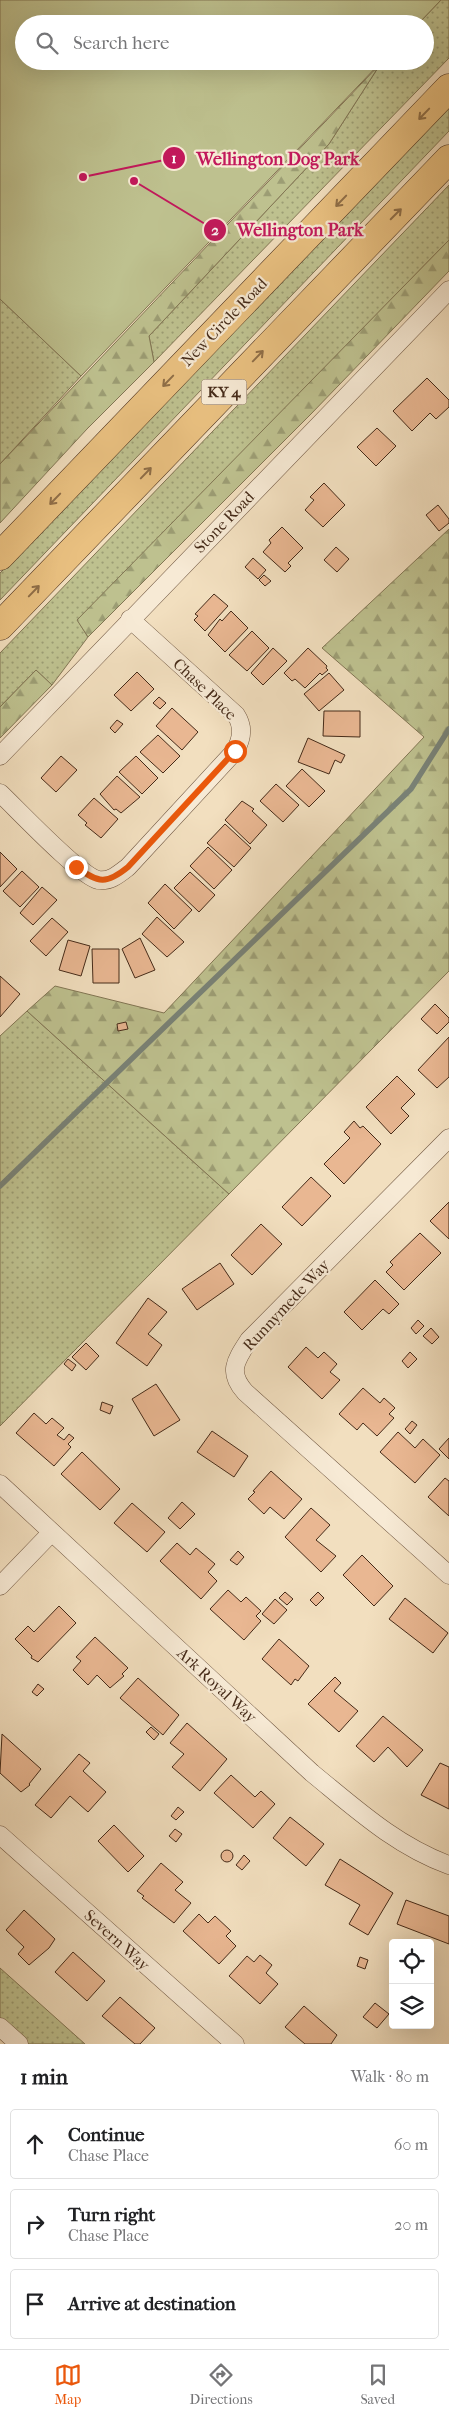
<!DOCTYPE html>
<html lang="en">
<head>
<meta charset="utf-8">
<style>
  :root { --surface:#fff; --page:#f6f6f6; --text:#202124; --muted:#757577; --line:#e0e0e0; --accent:#ea580c }
  body { margin:0; font-family:"IM FELL French Canon",serif; background:var(--page); color:var(--text) }
  .controls { position:absolute; right:15px; bottom:15px; display:grid; overflow:hidden; border-radius:5px; box-shadow:0 5px 20px #0002 }
  .controls button { width:45px; height:45px; display:grid; place-items:center; padding:0; border:0; border-bottom:1px solid var(--line); background:var(--surface); color:var(--text); font:25px sans-serif }
  .stop { position:absolute; width:15px; height:15px; margin:-11px; border:4px solid #ea580c; border-radius:50%; background:#fff }
  .stop.end { background:#ea580c; border-color:#fff; box-shadow:0 1px 5px #0008 }
  .list { margin:0; padding:0; list-style:none }
  h2 { display:flex; justify-content:space-between; align-items:center; height:65px; margin:0; padding:0 20px; font-size:21px }
  h2 small { font-size:16px; font-weight:400; color:var(--muted) }
  .list li { display:grid; grid-template-columns:32px 1fr auto; gap:15px; align-items:center; box-sizing:border-box; height:70px; margin:0 10px 10px; padding:0 10px; border:1px solid var(--line); border-radius:5px }
  .list b { display:block; font-size:19px; white-space:nowrap }
  .list p { margin:0; font-size:16px; white-space:nowrap; color:var(--muted) }
  .list em { font-size:16px; font-style:normal; color:var(--muted) }
  .icon { flex:none; width:28px; height:28px; fill:none; stroke:currentColor; stroke-width:2; stroke-linecap:round; stroke-linejoin:round }
  .map { position:relative; flex:none; width:449px; height:2044px; overflow:hidden }
  .search { position:absolute; background:var(--surface); box-shadow:0 5px 20px #0002; left:15px; right:15px; top:15px; height:55px; display:flex; align-items:center; gap:12px; box-sizing:border-box; padding:0 18px; border-radius:28px; color:var(--muted); font-size:19px }
  .sheet { height:305px; background:var(--surface) }
  nav { display:flex; justify-content:space-around; align-items:center; box-sizing:border-box; height:70px; border-top:1px solid var(--line); background:var(--surface); font-size:14px; color:var(--muted) }
  nav a { display:grid; justify-items:center; gap:2px }
  nav .on { color:var(--accent) }
  .map>svg:first-child { display:block }
</style>
</head>
<body>
<div class="map">
<svg width="449" height="2044" viewBox="0 0 449 2044">
  <defs>
    <pattern id="grass-dots" width="8" height="8" patternUnits="userSpaceOnUse" patternTransform="scale(1.25)"><rect width="8" height="8" fill="#bec18f"/><path d="M2 2h.1M6 6h.1" fill="none" stroke="#9c9d74" stroke-width="1.8" stroke-linecap="round"/></pattern>
    <pattern id="forest-firs" width="22" height="20" patternUnits="userSpaceOnUse" patternTransform="scale(1.25)"><rect width="22" height="20" fill="#bec18f"/><path d="M5 1l3.5 6h-7zM16 11l3.5 6h-7z" fill="#9c9d74"/></pattern>
  </defs>
  <rect width="100%" height="100%" fill="#f2dfbf"/>
  <filter id="stains"><feTurbulence type="fractalNoise" baseFrequency=".004" numOctaves="4"/><feColorMatrix values="0 0 0 0 .2 0 0 0 0 .09 0 0 0 0 .02 0 0 0 .5 -.17"/></filter>
  <radialGradient id="worn" r=".72"><stop offset=".6" stop-color="#630" stop-opacity="0"/><stop offset="1" stop-color="#630" stop-opacity=".3"/></radialGradient>
  <!-- grass -->
  <g fill="url(#grass-dots)" stroke="#827654">
    <path d="M441 0H449V58L154 362 149 336 329 144 381 63 425 61V24H418Z"/>
    <path d="M449 105V131L0 600V573Z"/>
    <path d="M449 185V240L78 621 88 637 52 685 36 670 0 707V653Z"/>
    <path d="M0 299 81 376 0 464Z"/>
    <path d="M27 1011 229 1194 0 1426V1036Z"/>
    <path d="M0 1968 85 2044H12L0 2033Z"/>
  </g>
  <!-- forest -->
  <g fill="url(#forest-firs)" stroke="#827654">
    <path d="M381 63 329 144 149 336 154 362 87 429 0 523V464Z"/>
    <path d="M449 240V271L311 414 88 637 77 620Z"/>
    <path d="M449 529V971L229 1194 27 1011 55 986 164 1013 424 737 322 648Z"/>
    <path d="M36 670 52 685 0 738V707Z"/>
  </g>
  <!-- park -->
  <path fill="#bec18f" stroke="#827654" d="M0 0H441L418 24H24V61H382L81 376 0 299Z"/>
  <g fill="none" stroke-linecap="round" stroke-linejoin="round">
    <!-- stream -->
    <path stroke="#798277" stroke-width="5.5" d="M0 1186 411 789 449 729"/>
  </g>
  <!-- building -->
  <g fill="#e9b792" stroke="#452a18">
    <path d="M427 378 449 400V407L436 419 430 413 412 431 393 411Z"/>
    <path d="M377 428 396 446 376 466 357 447Z"/>
    <path d="M324 483 345 505 323 527 305 510 314 500 310 497Z"/>
    <path d="M438 505 449 519V523L439 531 426 515Z"/>
    <path d="M282 527 303 548 288 563 291 566 285 572 263 552 271 543 269 540Z"/>
    <path d="M336 547 349 559 337 572 324 560Z"/>
    <path d="M253 558 266 570 258 579 245 567Z"/>
    <path d="M264 575 271 581 265 586 259 580Z"/>
    <path d="M214 594 228 606 205 631 194 620 198 616 195 614Z"/>
    <path d="M231 611 248 628 225 652 208 635 220 619 222 621Z"/>
    <path d="M252 631 269 648 247 671 229 655Z"/>
    <path d="M273 648 287 661 263 685 251 673Z"/>
    <path d="M308 648 327 666 326 668 328 670 322 675 320 673 305 688 295 679 292 681 284 673Z"/>
    <path d="M137 672 154 689 131 711 114 695Z"/>
    <path d="M329 673 344 690 319 711 304 694Z"/>
    <path d="M159 697 166 703 160 709 153 703Z"/>
    <path d="M172 708 198 732 182 750 156 726Z"/>
    <path d="M324 711H360V737L323 736Z"/>
    <path d="M117 720 123 724 115 733 110 728Z"/>
    <path d="M158 735 180 756 163 773 140 752Z"/>
    <path d="M308 738 345 755 341 763 335 760 329 774 298 762Z"/>
    <path d="M61 756 77 770 56 792 41 778Z"/>
    <path d="M136 756 158 778 142 794 119 772Z"/>
    <path d="M302 769 325 791 309 807 286 786Z"/>
    <path d="M117 776 140 797 121 813 116 809 114 810 100 794Z"/>
    <path d="M276 784 299 805 283 822 260 801Z"/>
    <path d="M94 798 118 819 101 838 85 825 87 823 78 815Z"/>
    <path d="M242 801 254 809 252 811 267 825 250 844 225 820Z"/>
    <path d="M225 824 251 848 234 867 207 843Z"/>
    <path d="M208 847 232 870 214 889 190 866Z"/>
    <path d="M0 852 17 869 0 887Z"/>
    <path d="M22 871 39 887 20 907 3 891Z"/>
    <path d="M190 872 215 895 199 912 174 888Z"/>
    <path d="M165 884 192 910 174 929 148 903Z"/>
    <path d="M42 887 57 900 33 925 20 913Z"/>
    <path d="M157 917 184 942 167 957 142 934Z"/>
    <path d="M52 918 68 932 46 956 30 941Z"/>
    <path d="M140 938 155 970 135 978 122 949Z"/>
    <path d="M68 940 90 946 81 976 59 970Z"/>
    <path d="M92 949H119V983H93Z"/>
    <path d="M0 976 20 994 0 1017Z"/>
    <path d="M435 1004 449 1018V1022L437 1034 421 1019Z"/>
    <path d="M126 1022 128 1029 118 1031 117 1024Z"/>
    <path d="M449 1037V1077L437 1088 418 1070Z"/>
    <path d="M397 1076 415 1094 401 1108 409 1116 391 1134 366 1107Z"/>
    <path d="M354 1121 360 1128 363 1126 381 1144 344 1184 324 1164 350 1138 344 1132Z"/>
    <path d="M311 1177 331 1196 302 1226 282 1207Z"/>
    <path d="M449 1202V1239L430 1221Z"/>
    <path d="M261 1224 282 1244 252 1275 231 1255Z"/>
    <path d="M420 1233 441 1253 404 1290 386 1272 393 1265 390 1262Z"/>
    <path d="M220 1263 234 1284 197 1310 182 1289Z"/>
    <path d="M375 1280 399 1304 389 1314 383 1309 362 1330 344 1312Z"/>
    <path d="M148 1298 167 1312 148 1334 162 1345 147 1366 116 1343Z"/>
    <path d="M418 1320 424 1326 416 1334 411 1328Z"/>
    <path d="M431 1328 439 1337 432 1344 423 1336Z"/>
    <path d="M86 1343 99 1356 86 1370 72 1357Z"/>
    <path d="M306 1347 318 1358 324 1352 337 1364 330 1372 340 1380 322 1399 288 1367Z"/>
    <path d="M410 1352 417 1359 408 1368 402 1361Z"/>
    <path d="M68 1359 76 1365 72 1371 64 1364Z"/>
    <path d="M156 1384 180 1420 154 1436 132 1399Z"/>
    <path d="M363 1388 380 1403 384 1398 395 1408 389 1414 394 1418 377 1436 363 1423 357 1430 339 1414Z"/>
    <path d="M102 1402 113 1406 110 1414 100 1410Z"/>
    <path d="M34 1413 46 1424 52 1418 64 1428 57 1435 64 1440 69 1434 74 1438 68 1444 71 1447 54 1466 16 1433Z"/>
    <path d="M412 1421 417 1425 410 1434 405 1429Z"/>
    <path d="M212 1431 248 1456 234 1477 197 1452Z"/>
    <path d="M398 1432 415 1448 423 1439 440 1455 415 1483 380 1452Z"/>
    <path d="M449 1438V1459L439 1449Z"/>
    <path d="M82 1452 120 1489 100 1510 61 1474Z"/>
    <path d="M271 1471 302 1499 284 1519 270 1507 264 1514 248 1499 255 1492 253 1491Z"/>
    <path d="M445 1478 449 1481V1516L428 1497Z"/>
    <path d="M182 1502 195 1514 180 1529 168 1518Z"/>
    <path d="M132 1503 165 1532 147 1552 114 1523Z"/>
    <path d="M311 1508 330 1525 316 1540 336 1556 321 1572 285 1537Z"/>
    <path d="M177 1543 190 1555 196 1548 215 1564 208 1572 217 1581 201 1599 160 1561Z"/>
    <path d="M238 1551 244 1557 237 1565 230 1560Z"/>
    <path d="M362 1555 393 1586 374 1606 343 1575Z"/>
    <path d="M228 1590 241 1602 246 1597 261 1611 256 1616 261 1621 244 1640 210 1609Z"/>
    <path d="M285 1592 293 1599 287 1605 279 1598Z"/>
    <path d="M318 1592 324 1598 316 1606 310 1600Z"/>
    <path d="M405 1598 448 1633 433 1653 389 1619Z"/>
    <path d="M275 1599 287 1610 274 1624 262 1614Z"/>
    <path d="M59 1606 76 1623 38 1662 31 1658 32 1656 15 1639 28 1626 34 1632Z"/>
    <path d="M95 1637 128 1668 122 1674 124 1676 110 1688 97 1675 88 1685 73 1670 81 1661 76 1657Z"/>
    <path d="M279 1639 309 1666 298 1681 295 1679 291 1685 262 1659Z"/>
    <path d="M335 1677 341 1683 334 1691 358 1711 339 1732 308 1704Z"/>
    <path d="M138 1678 179 1715 163 1735 120 1698Z"/>
    <path d="M38 1684 44 1689 37 1696 32 1692Z"/>
    <path d="M383 1716 423 1750 407 1767 388 1747 374 1762 356 1746Z"/>
    <path d="M187 1723 227 1759 200 1791 172 1767 184 1754 170 1743Z"/>
    <path d="M151 1727 159 1734 154 1740 146 1732Z"/>
    <path d="M2 1734 41 1769 29 1784 30 1785 21 1792 0 1773Z"/>
    <path d="M79 1754 90 1763 83 1771 106 1792 88 1812 70 1796 51 1818 35 1805Z"/>
    <path d="M440 1763 449 1767V1809L421 1795Z"/>
    <path d="M231 1775 255 1797 261 1791 275 1804 253 1828 214 1793Z"/>
    <path d="M178 1807 184 1812 176 1820 171 1816Z"/>
    <path d="M290 1817 324 1844 306 1866 273 1838Z"/>
    <path d="M114 1825 144 1856 128 1872 98 1841Z"/>
    <path d="M175 1829 182 1834 176 1842 169 1836Z"/>
    <circle cx="227" cy="1856" r="6"/>
    <path d="M244 1855 250 1861 242 1870 236 1865Z"/>
    <path d="M340 1859 393 1893 368 1935 349 1924 360 1905 325 1885Z"/>
    <path d="M161 1863 183 1882 175 1890 191 1903 174 1923 142 1898 144 1896 137 1891Z"/>
    <path d="M406 1900 449 1916V1944L397 1924Z"/>
    <path d="M24 1910 55 1939 49 1948 29 1965 18 1954 24 1947 6 1930Z"/>
    <path d="M199 1914 208 1923 215 1916 231 1931 226 1936 236 1946 219 1964 183 1931Z"/>
    <path d="M73 1952 105 1981 87 2001 55 1972Z"/>
    <path d="M260 1955 272 1965 266 1973 278 1984 260 2004 229 1976 247 1956 254 1962Z"/>
    <path d="M360 1957 368 1960 365 1969 357 1966Z"/>
    <path d="M120 1997 155 2028 140 2044H135L102 2016Z"/>
    <path d="M375 2003 389 2014 377 2028 363 2017Z"/>
    <path d="M304 2006 337 2035 331 2044H305L285 2027Z"/>
  </g>
  <g fill="none" stroke-linecap="round" stroke-linejoin="round">
    <defs>
      <g id="street">
        <path d="M0 756 449 290"/>
        <path d="M0 793C17 809 80 876 98 880 110 882 119 874 128 867L235 751C242 739 244 727 236 715L130 619"/>
        <path d="M449 1138 249 1340C236 1360 227 1372 245 1392L449 1575"/>
        <path d="M0 1484 312 1773C355 1808 396 1846 449 1865"/>
        <path d="M0 1586 51 1533"/>
        <path d="M0 1835 235 2044"/>
        <path d="M0 2027 19 2044"/>
      </g>
      <g id="highway">
        <path d="M0 556 449 88"/>
        <path d="M0 626 449 159"/>
      </g>
    </defs>
    <!-- street casing -->
    <use href="#street" stroke="#705742" stroke-width="19"/>
    <!-- highway casing -->
    <use href="#highway" stroke="#452a18" stroke-width="29"/>
    <!-- street -->
    <use href="#street" stroke="#f7ead5" stroke-width="18"/>
    <!-- highway -->
    <use href="#highway" stroke="#e9c080" stroke-width="28"/>
  </g>
  <!-- one-way arrows -->
  <defs><path id="oneway-shaft" d="M-6 0H5M1.5-3L5.5 0L1.5 3" fill="none" stroke-width="1.6" stroke-linecap="round" stroke-linejoin="round" transform="scale(1.25)"/></defs>
  <g stroke="#8f6e47">
    <use href="#oneway-shaft" transform="translate(424 114) rotate(134)"/>
    <use href="#oneway-shaft" transform="translate(341 201) rotate(134)"/>
    <use href="#oneway-shaft" transform="translate(396 214) rotate(-45)"/>
    <use href="#oneway-shaft" transform="translate(258 356) rotate(-46)"/>
    <use href="#oneway-shaft" transform="translate(168 381) rotate(134)"/>
    <use href="#oneway-shaft" transform="translate(146 473) rotate(-46)"/>
    <use href="#oneway-shaft" transform="translate(55 499) rotate(134)"/>
    <use href="#oneway-shaft" transform="translate(34 591) rotate(-46)"/>
  </g>
  <g fill="none" stroke-linecap="round" stroke-linejoin="round">
    <!-- route -->
    <path stroke="#ea580c" stroke-width="6" d="M76 867C99 883 106 885 128 867L235 751"/>
  </g>
  <g text-anchor="middle" dominant-baseline="central" stroke-width="4.5" stroke-linejoin="round" paint-order="stroke">
    <!-- shield labels -->
    <rect fill="#f7ead5" stroke="#7a6451" stroke-width="1" x="201.5" y="379.5" width="45" height="25" rx="4"/>
    <g font-size="15" font-weight="bold" fill="#452a18">
      <text x="224" y="392">KY 4</text>
    </g>
    <!-- street labels -->
    <g font-size="16" fill="#452a18" stroke="#f7ead5">
      <text transform="translate(224 322) rotate(-46)">New Circle Road</text>
      <text transform="translate(224 522) rotate(-46)">Stone Road</text>
      <text transform="translate(205 689) rotate(44)">Chase Place</text>
      <text transform="translate(286 1305) rotate(-47)">Runnymede Way</text>
      <text transform="translate(217 1685) rotate(43)">Ark Royal Way</text>
      <text transform="translate(117 1940) rotate(42)">Severn Way</text>
    </g>
  </g>
  <!-- callouts -->
  <path fill="none" stroke="#c2185b" stroke-width="2" d="M83 177L174 158M134 181L215 230"/>
  <g fill="#c2185b" stroke="#f7ead5" stroke-width="2">
    <circle cx="83" cy="177" r="5"/>
    <circle cx="134" cy="181" r="5"/>
    <circle cx="174" cy="158" r="12"/>
    <circle cx="215" cy="230" r="12"/>
  </g>
  <g font-size="15" text-anchor="middle" font-weight="bold" fill="#fff">
    <text x="174" y="163">1</text>
    <text x="215" y="235">2</text>
  </g>
  <g font-size="18" text-anchor="middle" font-weight="bold" fill="#c2185b" stroke="#f7ead5" stroke-width="4.5" stroke-linejoin="round" paint-order="stroke">
    <text x="278" y="165">Wellington Dog Park</text>
    <text x="300" y="236">Wellington Park</text>
  </g>
  <rect width="100%" height="100%" filter="url(#stains)"/>
  <rect width="100%" height="100%" fill="url(#worn)"/>
</svg>
<div class="controls">
<button><svg class="icon" aria-label="locate" viewBox="0 0 24 24"><circle cx="12" cy="12" r="6"/><path d="M12 2v4M12 18v4M2 12h4M18 12h4"/></svg></button>
<button><svg class="icon" aria-label="layers" viewBox="0 0 24 24"><path d="M12 4l9 5-9 5-9-5zM3 14l9 5 9-5"/></svg></button>
</div>
<div class="stop" style="left:235px;top:751px"></div>
<div class="stop end" style="left:76px;top:867px"></div>
<div class="search"><svg class="icon" aria-label="search" viewBox="0 0 24 24"><circle cx="10" cy="10" r="6"/><path d="M15 15l6 6"/></svg>Search here</div>
</div>
<section class="sheet">
<h2>1 min<small>Walk · 80 m</small></h2>
<ul class="list">
<li><svg class="icon" aria-label="ahead" viewBox="0 0 24 24"><path d="M12 20V5M6 11l6-6 6 6"/></svg><div><b>Continue</b><p>Chase Place</p></div><em>60 m</em></li>
<li><svg class="icon" aria-label="right" viewBox="0 0 24 24"><path d="M7 20v-9h11M14 6l5 5-5 5"/></svg><div><b>Turn right</b><p>Chase Place</p></div><em>20 m</em></li>
<li><svg class="icon" aria-label="arrive" viewBox="0 0 24 24"><path d="M6 21V4h12l-3 4 3 4H6"/></svg><div><b>Arrive at destination</b></div></li>
</ul>
</section>
<nav>
<a class="on"><svg class="icon" aria-label="map" viewBox="0 0 24 24"><path d="M3 6l6-2 6 2 6-2v14l-6 2-6-2-6 2zM9 4v14M15 6v14"/></svg>Map</a>
<a><svg class="icon" aria-label="directions" viewBox="0 0 24 24"><path d="M12 3l9 9-9 9-9-9zM9 14v-3h6M13 9l2 2-2 2"/></svg>Directions</a>
<a><svg class="icon" aria-label="saved" viewBox="0 0 24 24"><path d="M7 4h10v16l-5-4-5 4z"/></svg>Saved</a>
</nav>
</body>
</html>
